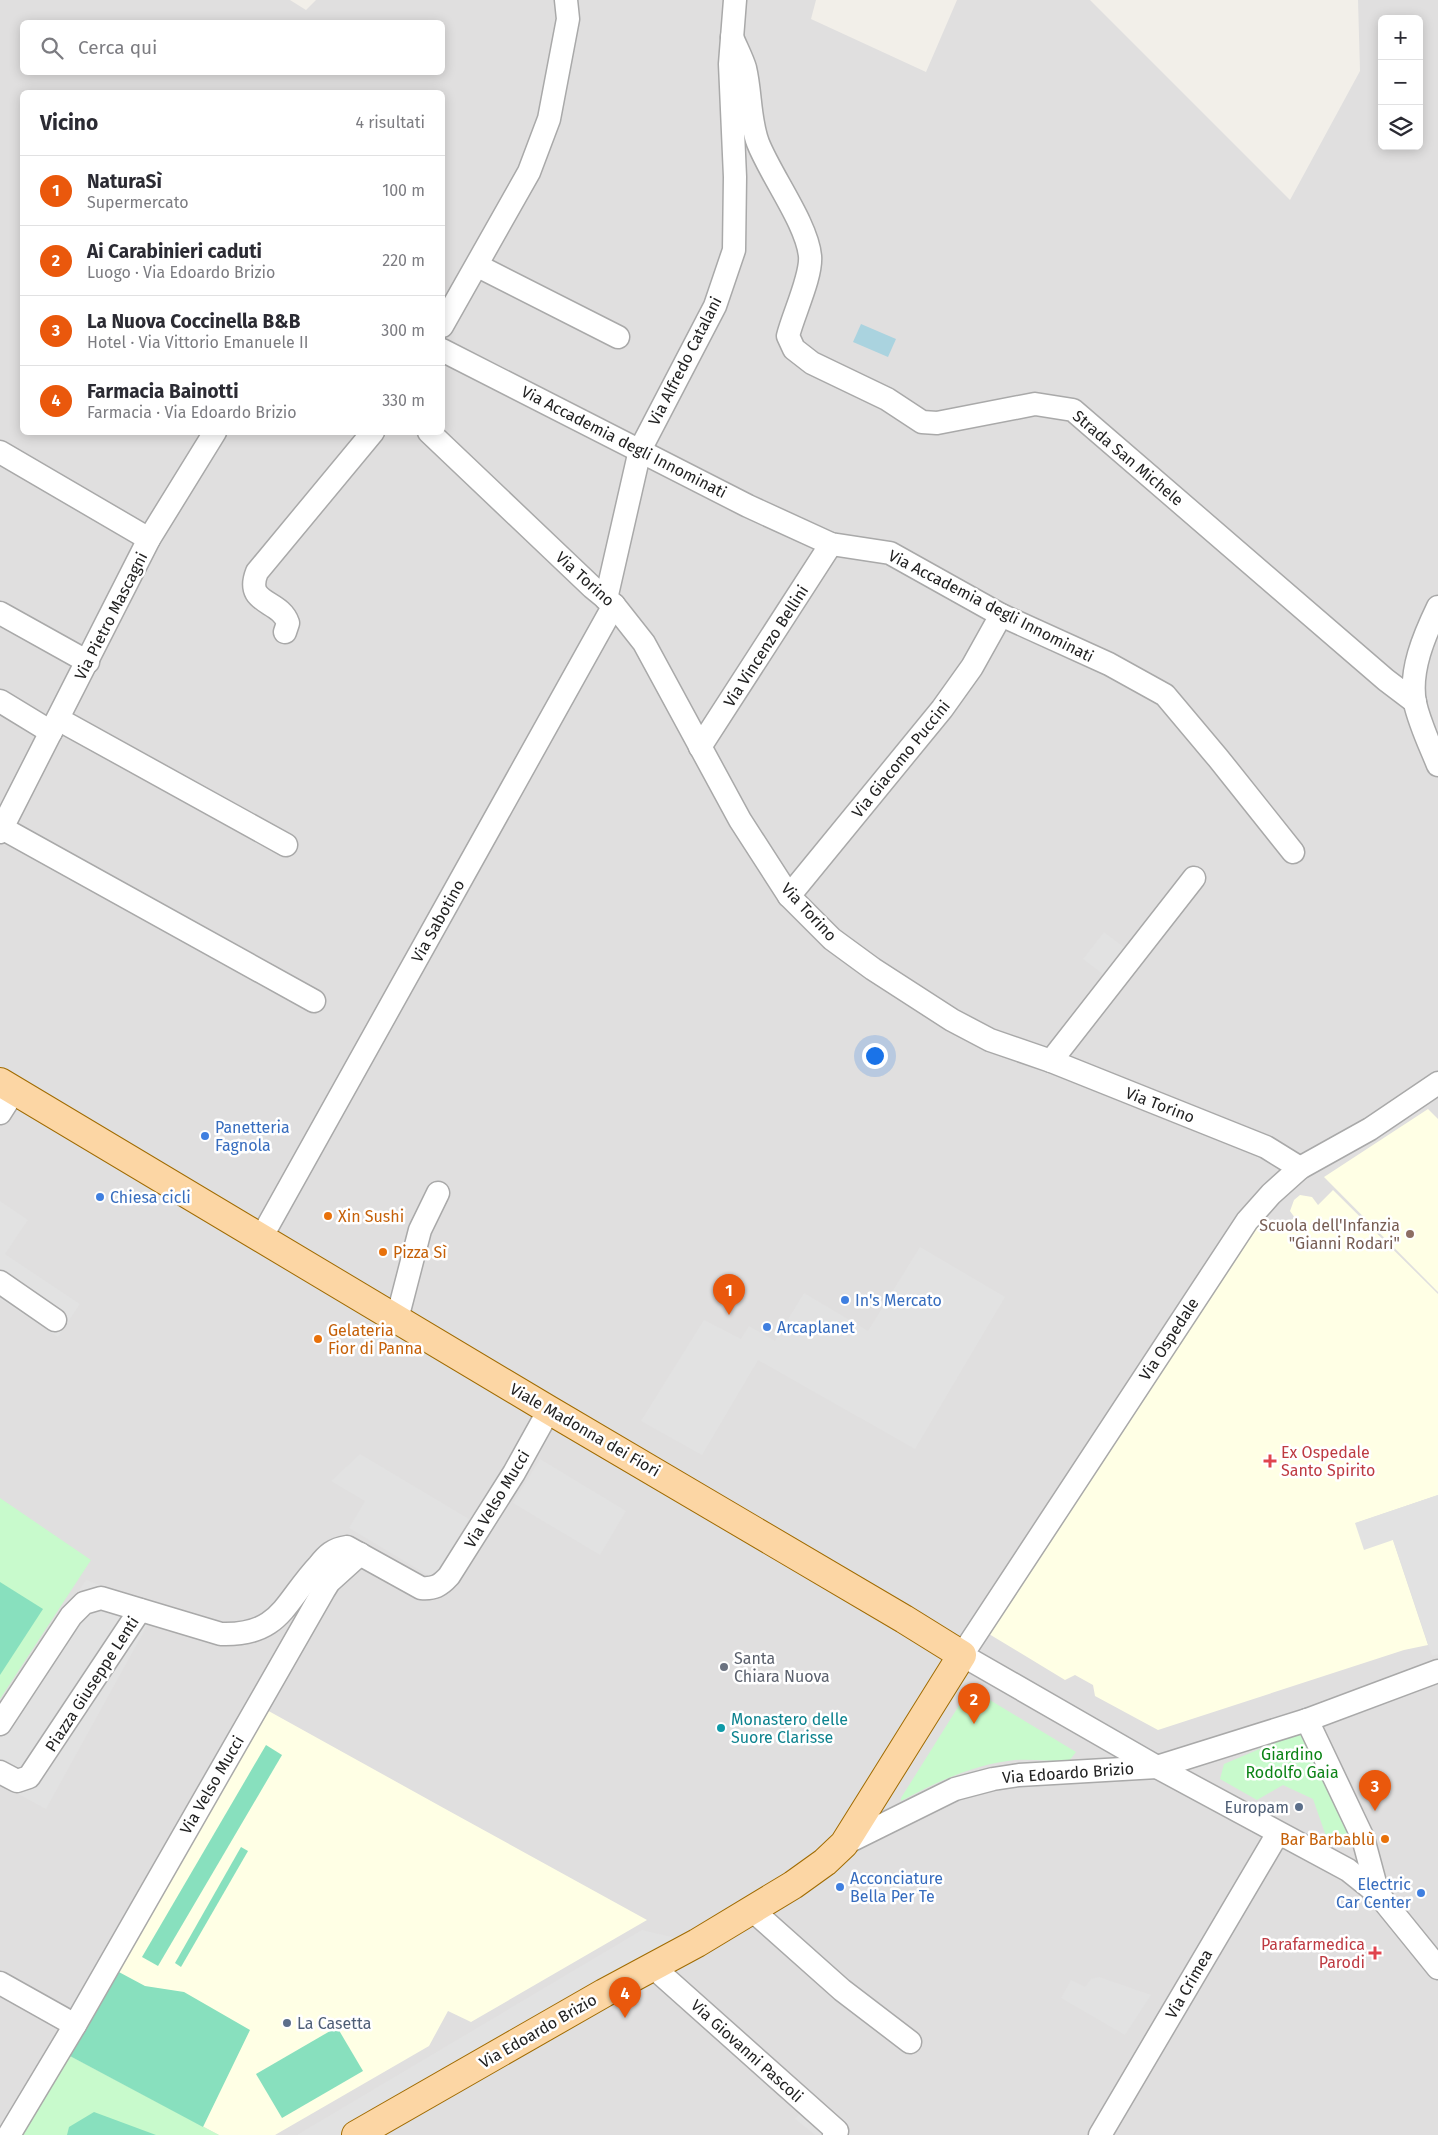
<!DOCTYPE html>
<html lang="it">
<head>
<meta charset="utf-8">
<style>
  :root { --surface:#fff; --page:#f7f7f7; --text:#2b2b33; --muted:#7c7c81; --line:#e1e1e2; --accent:#ea580c }
  body { margin:0; font-family:"Fira Sans",sans-serif; background:var(--page); color:var(--text) }
  .controls { position:absolute; right:15px; top:15px; display:grid; overflow:hidden; border-radius:8px; box-shadow:0 2px 12px #0003 }
  .controls button { width:45px; height:45px; display:grid; place-items:center; padding:0; border:0; border-bottom:1px solid var(--line); background:var(--surface); color:var(--text); font:25px sans-serif }
  .you { position:absolute; left:874px; top:1055px; width:18px; height:18px; margin:-12px; border:4px solid #fff; border-radius:50%; background:#1a73e8; box-shadow:0 0 0 8px #1a73e833 }
  .badge { display:grid; place-items:center; width:32px; height:32px; border-radius:50%; background:var(--accent); color:#fff; font-size:16px; font-weight:700 }
  .pin { position:absolute; translate:-50% -41px; filter:drop-shadow(0 1px 2px #0008) }
  .pin::after { content:''; position:absolute; top:26px; width:18px; height:15px; background:inherit; clip-path:polygon(0 0,100% 0,50% 100%) }
  .list { margin:0; padding:0; list-style:none }
  h2 { display:flex; justify-content:space-between; align-items:center; height:65px; margin:0; padding:0 20px; font-size:21px }
  h2 small { font-size:16px; font-weight:400; color:var(--muted) }
  .list li { display:grid; grid-template-columns:32px 1fr auto; gap:15px; align-items:center; box-sizing:border-box; height:70px; padding:0 20px; border-top:1px solid var(--line) }
  .list b { display:block; font-size:19px; white-space:nowrap }
  .list p { margin:0; font-size:16px; white-space:nowrap; color:var(--muted) }
  .list em { font-size:16px; font-style:normal; color:var(--muted) }
  .icon { flex:none; width:28px; height:28px; fill:none; stroke:currentColor; stroke-width:2; stroke-linecap:round; stroke-linejoin:round }
  .map { position:relative; flex:none; width:1438px; height:2135px; overflow:hidden }
  .search { position:absolute; background:var(--surface); box-shadow:0 2px 12px #0003; left:20px; top:20px; width:425px; height:55px; display:flex; align-items:center; gap:12px; box-sizing:border-box; padding:0 18px; border-radius:8px; color:var(--muted); font-size:19px }
  .panel { position:absolute; background:var(--surface); box-shadow:0 2px 12px #0003; left:20px; top:90px; width:425px; height:345px; border-radius:8px }
  .map>svg:first-child { display:block }
</style>
</head>
<body>
<div class="map">
<svg width="1438" height="2135" viewBox="0 0 1438 2135">
  <rect width="100%" height="100%" fill="#f2efe9"/>
  <!-- residential -->
  <path fill="#e0dfdf" fill-rule="evenodd" d="M0 0H290L306 10 316 0H816L811 19 926 72 957 0H1090L1290 200 1360 71 1358 0H1438V2135H0ZM1382 19H1419V146H1382ZM22 22H442V72H22ZM22 92H442V432H22Z"/>
  <!-- education -->
  <g fill="#ffffe5">
    <path d="M1428 1109 1438 1119V1292L1324 1177Z"/>
    <path d="M1333 1190 1438 1294V1495L1356 1523 1393 1540 1428 1645 1404 1650 1158 1730 1095 1696 1093 1685 1075 1675 1065 1680 989 1634 1260 1223 1276 1221 1280 1225 1295 1218 1290 1211 1294 1200 1300 1195 1312 1197 1318 1205Z"/>
    <path d="M265 1709 449 1811 647 1920 471 2022 448 2011 429 2046 275 2135H219L68 2055Z"/>
  </g>
  <!-- park -->
  <g fill="#c8facc">
    <path d="M0 1498 91 1560 0 1699Z"/>
    <path d="M970 1688 1076 1752 1069 1761C1051 1761 1032 1759 1015 1760 975 1764 936 1782 901 1801V1798Z"/>
    <path d="M1305 1730 1354 1844C1344 1851 1336 1844 1327 1839L1313 1799 1283 1785 1257 1800 1220 1779 1224 1764Z"/>
    <path d="M68 2055 219 2135H19Z"/>
  </g>
  <!-- pitch -->
  <g fill="#88e0be">
    <path d="M0 1582 43 1609 0 1675Z"/>
    <path d="M266 1745 282 1755 158 1966 142 1957Z"/>
    <path d="M241 1847 248 1851 181 1967 175 1963Z"/>
    <path d="M117 1971 145 1986 184 1992 250 2030 203 2127 68 2055Z"/>
    <path d="M337 2027 363 2071 282 2118 256 2074Z"/>
    <path d="M94 2112 156 2135H67L69 2127Z"/>
  </g>
  <!-- parking -->
  <g fill="#e2e2e2">
    <path d="M1104 932 1129 951 1108 978 1083 959Z"/>
    <path d="M0 1201 28 1220 5 1254 80 1304 58 1337 0 1299Z"/>
    <path d="M920 1247 1005 1297 915 1449 758 1360 702 1455 641 1421 704 1320 741 1339 749 1326 775 1341 804 1293 868 1331Z"/>
    <path d="M360 1454 469 1519 434 1579 349 1528 365 1501 331 1481Z"/>
    <path d="M540 1459 626 1511 600 1555 513 1503Z"/>
    <path d="M1438 1495V1654L1432 1656 1393 1540 1364 1550 1355 1523Z"/>
    <path d="M86 1580 158 1606 46 1809 0 1784V1710Z"/>
    <path d="M642 1930 697 1943 356 2135H297Z"/>
    <path d="M1099 1977 1151 1995 1125 2035 1061 1998 1071 1980 1085 1987 1091 1979Z"/>
    <path d="M807 2105 834 2135H815L795 2119Z"/>
  </g>
  <!-- water -->
  <path fill="#aad3df" d="M861 324 896 339 888 357 853 342Z"/>
  <g fill="none" stroke-linecap="round" stroke-linejoin="round">
    <defs>
      <g id="minor">
        <path d="M732 37C736 47 742 58 745 68 751 93 749 119 758 143 771 176 807 224 810 256 812 276 793 315 788 336L794 349 812 363 887 399 922 422 937 423 1035 404 1073 410 1386 680 1415 702"/>
        <path d="M478 266 618 337"/>
        <path d="M442 326 529 172 549 119 568 19 566 0"/>
        <path d="M442 350 748 506 831 544 890 553 1001 615 1109 664 1165 695 1218 758 1293 852"/>
        <path d="M429 432 592 587 614 605 644 643 740 820 789 896 832 939 873 969 952 1020 990 1040 1051 1061 1266 1147 1300 1168"/>
        <path d="M0 452 149 539"/>
        <path d="M606 599 640 450 715 306 734 250 735 177 730 64 735 0"/>
        <path d="M1438 607C1424 636 1409 671 1415 703 1420 725 1430 745 1438 765"/>
        <path d="M0 613 88 662"/>
        <path d="M285 632 288 623C280 599 244 605 257 572L373 432"/>
        <path d="M0 701 51 732"/>
        <path d="M58 719 286 845"/>
        <path d="M700 747 831 544"/>
        <path d="M2 828 314 1001"/>
        <path d="M0 832 149 539 215 432"/>
        <path d="M789 896 942 709 972 667 1001 615"/>
        <path d="M1051 1061 1194 878"/>
        <path d="M1438 1083 1370 1129 1300 1168 1271 1194 1247 1221 962 1655 1157 1767 1348 1870 1378 1894 1438 1968"/>
        <path d="M0 1113 14 1091"/>
        <path d="M261 1238 614 605"/>
        <path d="M0 1282 55 1320"/>
        <path d="M397 1319 420 1230 438 1193"/>
        <path d="M1307 1720 1363 1838 1378 1894"/>
        <path d="M0 1724 71 1616 84 1603 101 1598 221 1634C281 1636 284 1602 319 1565 327 1555 333 1549 347 1547L421 1588C434 1589 440 1586 449 1576L514 1473 549 1410"/>
        <path d="M0 1772 17 1781 29 1777 140 1610"/>
        <path d="M844 1844 955 1789 993 1779 1019 1775 1157 1767 1307 1720 1438 1671"/>
        <path d="M751 1909 842 1990 910 2042"/>
        <path d="M653 1967 837 2131 834 2135"/>
        <path d="M0 1983 75 2025"/>
        <path d="M9 2135 75 2025 324 1590 329 1582 360 1554"/>
        <path d="M1100 2135 1278 1833"/>
      </g>
      <path id="major" d="M0 1082 549 1410 904 1619 962 1655 844 1844 825 1862 793 1885 697 1943 604 1993 356 2135"/>
    </defs>
    <!-- minor casing -->
    <use href="#minor" stroke="#a9a9a9" stroke-width="25"/>
    <!-- major casing -->
    <use href="#major" stroke="#a06b00" stroke-width="30"/>
    <!-- minor -->
    <use href="#minor" stroke="#fff" stroke-width="22"/>
    <!-- major -->
    <use href="#major" stroke="#fcd6a4" stroke-width="28"/>
  </g>
  <!-- markers -->
  <g fill="#3f7fe0" stroke="#fff" stroke-width="2">
    <circle cx="205" cy="1136" r="5"/>
    <circle cx="100" cy="1197" r="5"/>
    <circle cx="845" cy="1300" r="5"/>
    <circle cx="767" cy="1327" r="5"/>
    <circle cx="840" cy="1887" r="5"/>
    <circle cx="1421" cy="1893" r="5"/>
  </g>
  <g fill="#e8710a" stroke="#fff" stroke-width="2">
    <circle cx="328" cy="1216" r="5"/>
    <circle cx="383" cy="1252" r="5"/>
    <circle cx="318" cy="1339" r="5"/>
    <circle cx="1385" cy="1839" r="5"/>
  </g>
  <circle fill="#8d6e63" stroke="#fff" stroke-width="2" cx="1410" cy="1234" r="5"/>
  <g fill="#e0444e" stroke="#fff" stroke-width="2">
    <path d="M1267.5 1453.5h5v5h5v5h-5v5h-5v-5h-5v-5h5z"/>
    <path d="M1372.5 1945.5h5v5h5v5h-5v5h-5v-5h-5v-5h5z"/>
  </g>
  <circle fill="#6b7280" stroke="#fff" stroke-width="2" cx="724" cy="1667" r="5"/>
  <circle fill="#0f9aa8" stroke="#fff" stroke-width="2" cx="721" cy="1728" r="5"/>
  <g fill="#5c6f8a" stroke="#fff" stroke-width="2">
    <circle cx="1299" cy="1807" r="5"/>
    <circle cx="287" cy="2023" r="5"/>
  </g>
  <g text-anchor="middle" dominant-baseline="central" stroke-width="5" stroke-linejoin="round" paint-order="stroke">
    <!-- street labels -->
    <g font-size="16" fill="#222" stroke="#fff">
      <text transform="translate(685 361) rotate(-63)">Via Alfredo Catalani</text>
      <text transform="translate(624 442) rotate(27)">Via Accademia degli Innominati</text>
      <text transform="translate(1128 458) rotate(40)">Strada San Michele</text>
      <text transform="translate(585 579) rotate(42)">Via Torino</text>
      <text transform="translate(991 606) rotate(27)">Via Accademia degli Innominati</text>
      <text transform="translate(111 616) rotate(-63)">Via Pietro Mascagni</text>
      <text transform="translate(766 646) rotate(-57)">Via Vincenzo Bellini</text>
      <text transform="translate(901 759) rotate(-51)">Via Giacomo Puccini</text>
      <text transform="translate(809 912) rotate(47)">Via Torino</text>
      <text transform="translate(438 921) rotate(-61)">Via Sabotino</text>
      <text transform="translate(1160 1105) rotate(21)">Via Torino</text>
      <text transform="translate(1169 1339) rotate(-57)">Via Ospedale</text>
      <text transform="translate(585 1430) rotate(30)">Viale Madonna dei Fiori</text>
      <text transform="translate(497 1499) rotate(-59)">Via Velso Mucci</text>
      <text transform="translate(92 1684) rotate(-57)">Piazza Giuseppe Lenti</text>
      <text transform="translate(1068 1773) rotate(-4)">Via Edoardo Brizio</text>
      <text transform="translate(212 1785) rotate(-60)">Via Velso Mucci</text>
      <text transform="translate(1189 1984) rotate(-60)">Via Crimea</text>
      <text transform="translate(538 2031) rotate(-30)">Via Edoardo Brizio</text>
      <text transform="translate(747 2051) rotate(42)">Via Giovanni Pascoli</text>
    </g>
    <!-- shop labels -->
    <g font-size="16" fill="#366cbe" stroke="#fff" text-anchor="start">
      <text x="215" y="1127">Panetteria<tspan x="215" dy="18">Fagnola</tspan></text>
      <text x="110" y="1197">Chiesa cicli</text>
      <text x="855" y="1300">In's Mercato</text>
      <text x="777" y="1327">Arcaplanet</text>
      <text x="850" y="1878">Acconciature<tspan x="850" dy="18">Bella Per Te</tspan></text>
      <text x="1411" y="1884" text-anchor="end">Electric<tspan x="1411" dy="18">Car Center</tspan></text>
    </g>
    <!-- food labels -->
    <g font-size="16" fill="#c56008" stroke="#fff" text-anchor="start">
      <text x="338" y="1216">Xin Sushi</text>
      <text x="393" y="1252">Pizza Sì</text>
      <text x="328" y="1330">Gelateria<tspan x="328" dy="18">Fior di Panna</tspan></text>
      <text x="1375" y="1839" text-anchor="end">Bar Barbablù</text>
    </g>
    <!-- education labels -->
    <g font-size="16" fill="#785e54" stroke="#fff" text-anchor="end">
      <text x="1400" y="1225">Scuola dell'Infanzia<tspan x="1400" dy="18">"Gianni Rodari"</tspan></text>
    </g>
    <!-- health labels -->
    <g font-size="16" fill="#be3a42" stroke="#fff" text-anchor="start">
      <text x="1281" y="1452">Ex Ospedale<tspan x="1281" dy="18">Santo Spirito</tspan></text>
      <text x="1365" y="1944" text-anchor="end">Parafarmedica<tspan x="1365" dy="18">Parodi</tspan></text>
    </g>
    <!-- worship labels -->
    <g font-size="16" fill="#5b616d" stroke="#fff" text-anchor="start">
      <text x="734" y="1658">Santa<tspan x="734" dy="18">Chiara Nuova</tspan></text>
    </g>
    <!-- culture labels -->
    <g font-size="16" fill="#0d838f" stroke="#fff" text-anchor="start">
      <text x="731" y="1719">Monastero delle<tspan x="731" dy="18">Suore Clarisse</tspan></text>
    </g>
    <!-- park labels -->
    <g font-size="16" fill="#0c8416" stroke="#fff">
      <text x="1292" y="1754">Giardino<tspan x="1292" dy="18">Rodolfo Gaia</tspan></text>
    </g>
    <!-- service labels -->
    <g font-size="16" fill="#4e5e75" stroke="#fff" text-anchor="end">
      <text x="1289" y="1807">Europam</text>
      <text x="297" y="2023" text-anchor="start">La Casetta</text>
    </g>
  </g>
</svg>
<div class="controls">
<button>+</button>
<button>−</button>
<button><svg class="icon" aria-label="layers" viewBox="0 0 24 24"><path d="M12 4l9 5-9 5-9-5zM3 14l9 5 9-5"/></svg></button>
</div>
<div class="you"></div>
<div class="pin badge" style="left:729px;top:1315px">1</div>
<div class="pin badge" style="left:974px;top:1724px">2</div>
<div class="pin badge" style="left:1375px;top:1811px">3</div>
<div class="pin badge" style="left:625px;top:2018px">4</div>
<div class="search"><svg class="icon" aria-label="search" viewBox="0 0 24 24"><circle cx="10" cy="10" r="6"/><path d="M15 15l6 6"/></svg>Cerca qui</div>
<section class="panel">
<h2>Vicino<small>4 risultati</small></h2>
<ul class="list">
<li><span class="badge">1</span><div><b>NaturaSì</b><p>Supermercato</p></div><em>100 m</em></li>
<li><span class="badge">2</span><div><b>Ai Carabinieri caduti</b><p>Luogo · Via Edoardo Brizio</p></div><em>220 m</em></li>
<li><span class="badge">3</span><div><b>La Nuova Coccinella B&amp;B</b><p>Hotel · Via Vittorio Emanuele II</p></div><em>300 m</em></li>
<li><span class="badge">4</span><div><b>Farmacia Bainotti</b><p>Farmacia · Via Edoardo Brizio</p></div><em>330 m</em></li>
</ul>
</section>
</div>
</body>
</html>
